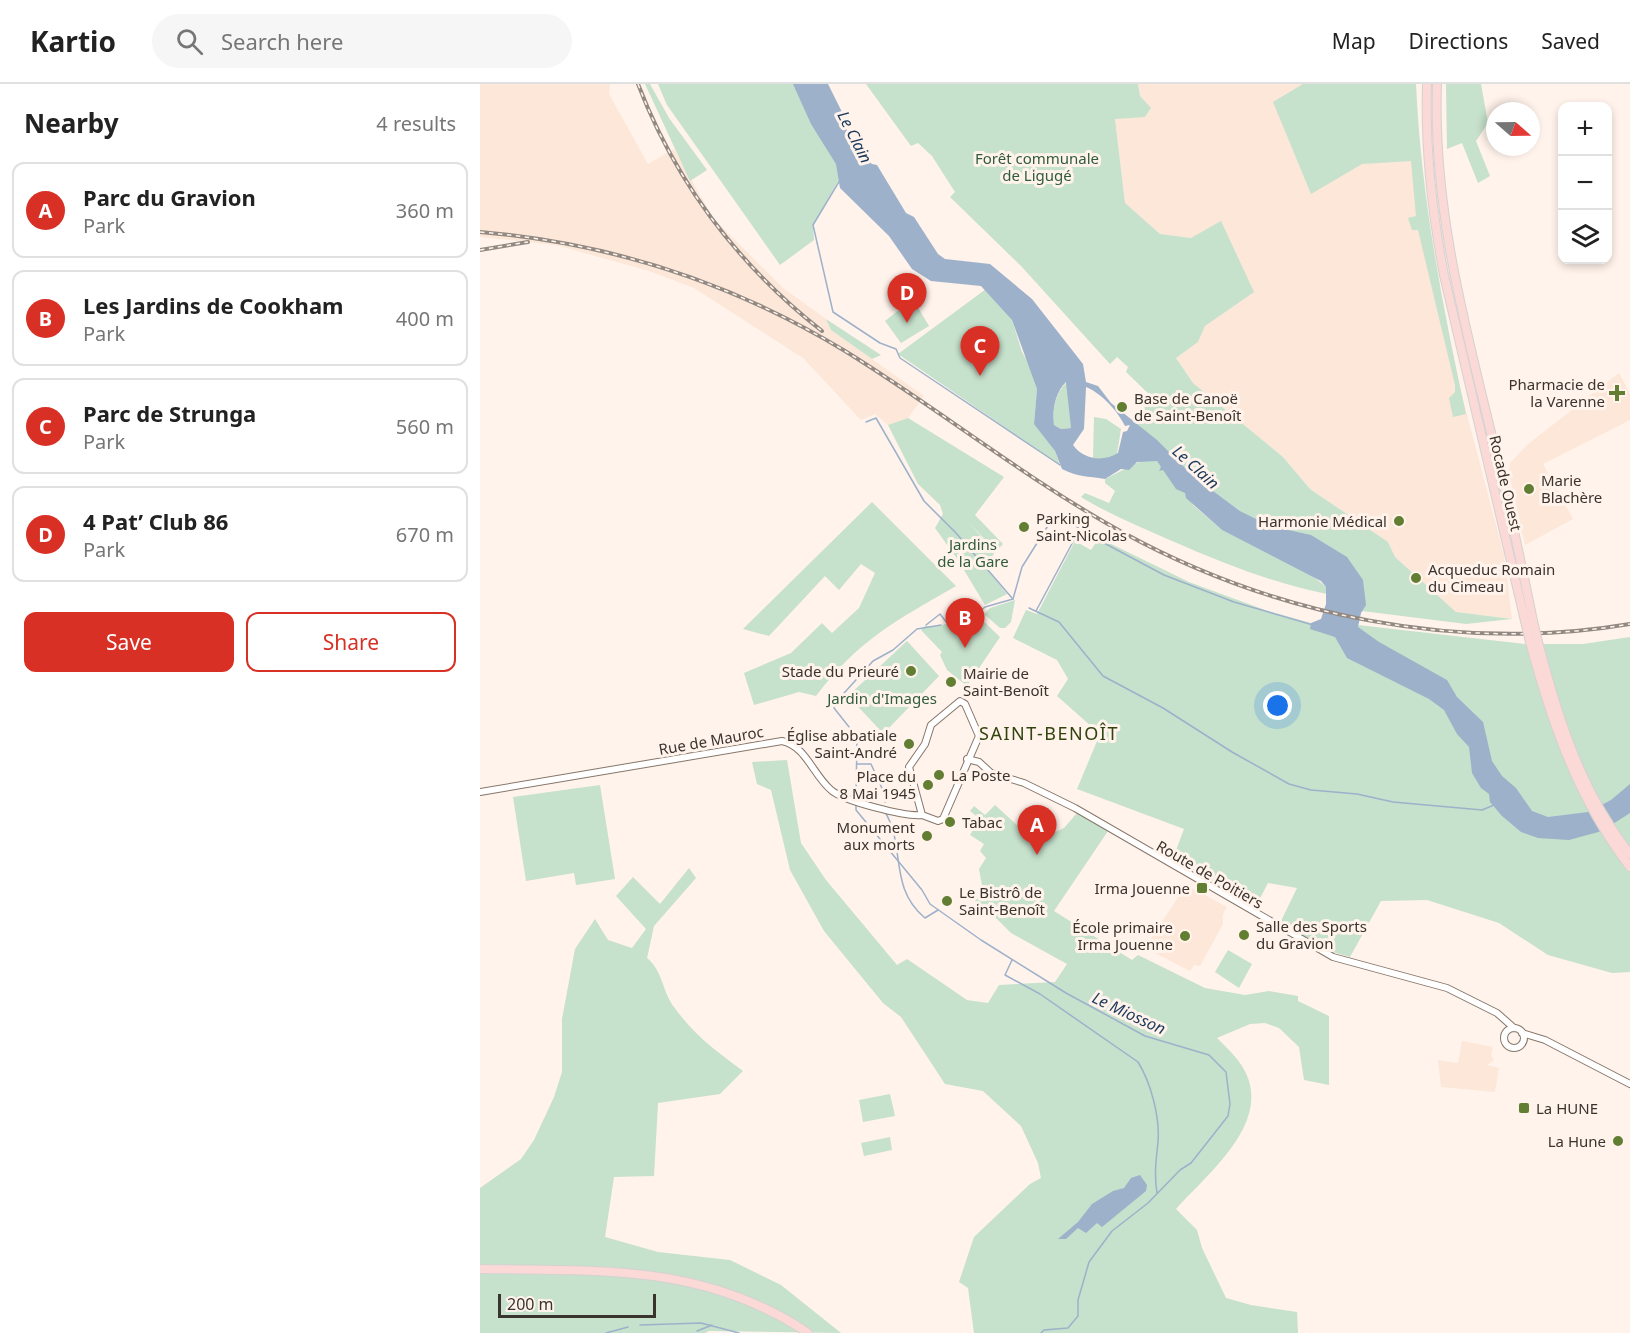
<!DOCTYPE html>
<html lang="en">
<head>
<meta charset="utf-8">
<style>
  :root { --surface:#fff; --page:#f6f6f6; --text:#222; --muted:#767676; --line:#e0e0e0; --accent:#d93025 }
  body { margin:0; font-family:"Noto Sans",sans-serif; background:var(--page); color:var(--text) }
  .controls { position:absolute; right:18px; top:18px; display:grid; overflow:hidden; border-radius:12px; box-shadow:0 3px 9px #0003 }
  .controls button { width:54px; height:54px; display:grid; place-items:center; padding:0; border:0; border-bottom:2px solid var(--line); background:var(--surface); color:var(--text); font:30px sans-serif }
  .compass { position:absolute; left:1006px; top:18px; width:54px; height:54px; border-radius:50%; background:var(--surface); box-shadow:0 3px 9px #0003; rotate:110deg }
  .scale { position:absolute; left:18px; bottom:15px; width:158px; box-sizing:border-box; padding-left:6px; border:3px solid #3b342e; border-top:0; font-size:16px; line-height:21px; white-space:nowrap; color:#3b342e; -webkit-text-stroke:4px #fff3eb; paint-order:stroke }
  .you { position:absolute; left:798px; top:622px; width:21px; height:21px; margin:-15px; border:4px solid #fff; border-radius:50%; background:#1a73e8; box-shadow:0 0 0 9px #1a73e833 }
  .badge { display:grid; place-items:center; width:39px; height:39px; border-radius:50%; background:var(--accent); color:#fff; font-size:20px; font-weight:700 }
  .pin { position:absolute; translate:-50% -50px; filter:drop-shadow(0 2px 3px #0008) }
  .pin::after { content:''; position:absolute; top:32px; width:21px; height:18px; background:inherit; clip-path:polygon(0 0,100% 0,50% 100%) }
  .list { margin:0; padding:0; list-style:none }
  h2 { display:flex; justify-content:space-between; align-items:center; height:78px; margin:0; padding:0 24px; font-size:26px }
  h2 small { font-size:20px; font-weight:400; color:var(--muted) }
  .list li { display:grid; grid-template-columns:39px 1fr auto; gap:18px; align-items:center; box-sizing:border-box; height:96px; margin:0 12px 12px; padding:0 12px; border:2px solid var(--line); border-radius:12px }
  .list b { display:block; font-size:22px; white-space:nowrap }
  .list p { margin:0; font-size:20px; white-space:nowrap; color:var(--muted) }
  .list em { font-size:20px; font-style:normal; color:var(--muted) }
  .actions { display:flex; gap:12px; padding:18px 24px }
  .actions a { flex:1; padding:14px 0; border:2px solid var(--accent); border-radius:12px; text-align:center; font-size:21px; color:var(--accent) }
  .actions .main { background:var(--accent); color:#fff }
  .icon { flex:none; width:33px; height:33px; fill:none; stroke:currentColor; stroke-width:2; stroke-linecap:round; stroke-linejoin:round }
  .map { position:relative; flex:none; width:1150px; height:1249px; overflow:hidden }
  header { display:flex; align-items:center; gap:36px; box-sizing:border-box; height:84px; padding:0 30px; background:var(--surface); border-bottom:2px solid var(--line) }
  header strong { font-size:28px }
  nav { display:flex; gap:33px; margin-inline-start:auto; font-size:21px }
  .search { width:420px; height:54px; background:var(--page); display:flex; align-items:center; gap:15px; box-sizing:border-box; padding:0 21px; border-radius:33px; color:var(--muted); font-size:22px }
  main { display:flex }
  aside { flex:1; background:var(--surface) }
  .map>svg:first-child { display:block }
</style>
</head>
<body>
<header>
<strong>Kartio</strong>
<div class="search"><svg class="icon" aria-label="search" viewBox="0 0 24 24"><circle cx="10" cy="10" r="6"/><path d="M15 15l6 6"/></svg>Search here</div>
<nav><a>Map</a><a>Directions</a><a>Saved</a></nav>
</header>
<main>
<aside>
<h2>Nearby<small>4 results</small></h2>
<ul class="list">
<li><span class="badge">A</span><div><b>Parc du Gravion</b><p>Park</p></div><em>360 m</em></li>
<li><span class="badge">B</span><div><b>Les Jardins de Cookham</b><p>Park</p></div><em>400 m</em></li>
<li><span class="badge">C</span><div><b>Parc de Strunga</b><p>Park</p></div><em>560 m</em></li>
<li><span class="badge">D</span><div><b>4 Pat’ Club 86</b><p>Park</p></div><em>670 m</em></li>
</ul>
<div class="actions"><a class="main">Save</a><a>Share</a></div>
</aside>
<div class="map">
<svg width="1150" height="1249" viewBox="0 0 1150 1249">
  <rect width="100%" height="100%" fill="#fff3eb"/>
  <!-- built -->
  <g fill="#fce7d8">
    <path d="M0 0H130L129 10 168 80 194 65 233 134 303 204 346 235 351 246 444 312 428 334 408 341 395 330 381 336 323 274 214 204 169 187 76 161 0 153Z"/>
    <path d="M658 0H934L938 145 1024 471 1032 535 976 528 915 473 908 458 830 405 803 373 713 299 696 274 718 258 725 242 773 208 711 154 680 150 645 119 635 34 665 33 671 25 660 12Z"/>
    <path d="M1139 289 1150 310V336L1063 380 1093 435 1045 461 1029 390 1030 379 1047 361Z"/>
    <path d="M706 801 747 823 743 830V840L720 882 714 881 710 887 665 864Z"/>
    <path d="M982 957 1013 963 1011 971 1014 976 1007 981 1019 984 1015 1008 961 1003 958 976 978 979Z"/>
  </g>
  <!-- green -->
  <g fill="#c6e1cc">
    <path d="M165 0H170L189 34 227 86 210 97Z"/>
    <path d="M178 0H330L367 81 333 141 334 156 300 181 187 21Z"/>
    <path d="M386 0H658L660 12 671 24 665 33 635 35 645 119 680 150 711 154 741 137 774 208 725 242 718 258 696 274 713 299 803 373 830 405 908 458 915 473 976 528 1032 535 986 540 882 527 854 478 760 427 713 392 653 336 673 314 646 288 648 283 637 273 630 280 541 182 470 113 475 108 452 72 438 59 431 62Z"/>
    <path d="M823 0H936C941 112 962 220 986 330L973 333 969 314 975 308V301L938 146H932L928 134 936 132 931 77 882 80 831 110 793 18Z"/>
    <path d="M966 0H1001L1008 39 996 57 1010 92 998 99 982 59 967 65Z"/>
    <path d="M506 205 532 236 542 268 549 280 557 305 554 339 575 367 580 381 418 270Z"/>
    <path d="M433 215 449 242 421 259 405 237Z"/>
    <path d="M346 235 401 271 392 275 351 246Z"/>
    <path d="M587 298 591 344 581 345 574 341C572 326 575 309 587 298Z"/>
    <path d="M614 333 626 335 641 345 637 370 620 376 613 374Z"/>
    <path d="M428 334 524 393 495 431 523 460 516 467 488 438 515 468 505 483 527 510 505 521 478 476 455 444 463 430 460 421 438 400 408 341Z"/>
    <path d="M663 376 677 377 696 404 705 409 713 421 742 446 833 492 846 503 847 510C792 499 743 479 692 457 661 443 630 431 601 413L605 409 629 419 635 407 625 399V395Z"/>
    <path d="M392 418 476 502C417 536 378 556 336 612L319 608 274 621 264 589 311 569 342 539 352 549 379 524 395 489 381 480 359 506 345 492 289 552 263 545Z"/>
    <path d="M619 454 709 498 785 526 831 539 878 541 1045 560H1103L1150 553V888L1132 889 1068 871 1019 839 947 816 901 817 870 873 853 868 800 839 817 804 788 799 775 824 692 777 704 745 597 705 620 650 577 612 588 595 577 576 533 554 546 526 557 530 595 457 611 466Z"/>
    <path d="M535 516 531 538 525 544H520L504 530 510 524Z"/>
    <path d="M497 531 520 553 487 602 467 586 460 571 462 568 441 546 445 542H459Z"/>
    <path d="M427 557 459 592 406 647 400 646 368 612Z"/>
    <path d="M307 676 321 759 346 796 417 881 427 875 487 916 508 919 519 901 575 898 587 880 531 849 513 831 495 817 503 807 499 785 506 774 500 767 504 760 490 751 500 735 490 727 494 722 505 731 515 721 539 743 545 738 550 742 555 736 571 750 584 744 597 729 628 747 574 827 652 876 658 871 725 904 765 911 789 907 818 912V917L849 932V1001L824 996 819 963 799 944 785 939 770 940 737 954C746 963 755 971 762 982 796 1036 729 1088 696 1125L717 1146 722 1164 746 1214 771 1221 817 1228 818 1249H494L488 1204 479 1198 494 1153 550 1100 561 1094 558 1079 541 1042 503 1007 465 1000 421 933 403 919 344 847 310 786 291 706 277 700 272 678Z"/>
    <path d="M120 701 135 795 96 801 94 789 46 797 33 713Z"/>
    <path d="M209 784 216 794 174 842 167 874C183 887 182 907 194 923 215 952 235 966 263 987L240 1010 178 1019 174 1092 134 1093 125 1153 178 1168 250 1176 301 1201 361 1249 229 1247 225 1249H0V1104L41 1075 54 1056 74 1013 82 988V935L95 865 115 835 128 856 152 864 166 845 136 812 153 793 180 820Z"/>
    <path d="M748 866 772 880 759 904 735 888Z"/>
    <path d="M410 1010 415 1032 383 1038 379 1016Z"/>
    <path d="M410 1053 412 1066 384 1072 381 1059Z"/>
  </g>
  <!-- water -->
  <g fill="#9db1ca" fill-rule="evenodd">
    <path d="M313 0H348L362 28V37L380 69 392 80 397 81 426 129 434 133 458 170 465 175 510 180 552 215 603 280 606 298 618 302 631 319 677 356 713 392 760 427 790 442 831 451 867 473 883 496 886 521 881 529 878 543 899 558 967 596 977 613 1003 638 1012 677 1022 692 1036 704 1052 727 1068 733 1108 728 1131 716 1150 700V729L1122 747 1089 756 1058 754 1041 748 1022 732 1010 718 1009 710 1001 704 992 689 989 663 977 650 964 626 949 615 867 574 855 553 830 545 831 539 841 535 846 520V503L841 497 742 446 706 414 705 409 696 405 683 386 679 387 681 383 677 377 657 378 649 386 641 385 625 395C608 392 597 393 582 385L575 367 554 340 557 305 532 236 501 202 451 197 432 185 409 152 360 104 356 80 331 40ZM586 298 591 344 581 345 574 341C572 326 575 309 586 298ZM606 303C621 309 637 326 645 342L650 341 647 347 643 348 638 369C623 378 604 376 593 361L604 345Z"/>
    <path d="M660 1091 667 1101 666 1107 622 1143 617 1139 606 1149 598 1144 586 1155H578L598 1138 612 1120 633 1107 644 1104 651 1094Z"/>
  </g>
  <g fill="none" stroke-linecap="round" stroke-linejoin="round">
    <!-- stream -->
    <g stroke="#9db1ca" stroke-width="1.5">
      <path d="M360 96 333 141 353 228 400 259 416 265 420 274 429 280 580 381"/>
      <path d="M386 338 396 334 444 417 476 449 532 514"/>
      <path d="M533 515 542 483 574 432 585 435 609 451 684 491 754 518 833 541"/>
      <path d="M549 524 579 538 623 592 683 624 752 668 809 700 831 706 877 710 913 718 1002 726 1014 721"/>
      <path d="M556 527 595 454 602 450 608 451"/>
      <path d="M494 532 505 523 533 515"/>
      <path d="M468 539 487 535"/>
      <path d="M446 541 460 530 467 539"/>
      <path d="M377 680H391L406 713 405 718"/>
      <path d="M376 711 377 653 354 624 356 618 393 577 413 566 437 545 461 541"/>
      <path d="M376 721V726L442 806 450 820 501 856 586 909 665 952 729 971 746 988 750 1020 748 1032 711 1079 700 1086 668 1119 632 1147 609 1178 598 1216V1232L588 1244 564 1246 561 1249"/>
      <path d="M405 728C426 762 408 803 445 834L458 826"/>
      <path d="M532 876 525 891 560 910 658 978C671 999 680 1033 678 1058 676 1077 674 1091 677 1109"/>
      <path d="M160 1241 221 1239 259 1249"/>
      <path d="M217 1247 232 1241"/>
      <path d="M126 1249 148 1243"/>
    </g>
    <defs>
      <g id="tertiary">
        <path d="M480 617 485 620 499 652 463 735 458 737 442 731 429 683 445 660 451 641Z"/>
        <path d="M487 675 499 678 511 689 544 699 595 724 853 873 967 904 1017 929 1034 944"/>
        <path d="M0 708 302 657C326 662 333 691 351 706 363 717 426 733 442 731"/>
        <circle cx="1034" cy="954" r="10"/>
        <path d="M1042 949 1065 956 1150 1000"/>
      </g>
      <g id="primary">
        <path d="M947 0C945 64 952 128 964 191L1045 537"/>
        <path d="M957 0C953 112 979 219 1006 328 1023 397 1039 467 1053 537"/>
        <path d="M1050 558C1072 640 1098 715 1150 783"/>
        <path d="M1058 558C1078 634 1101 708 1150 770"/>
        <path d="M0 1185C119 1187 224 1179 328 1249"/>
      </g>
    </defs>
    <!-- tertiary casing -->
    <use href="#tertiary" stroke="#867669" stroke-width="8"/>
    <!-- primary casing -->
    <use href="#primary" stroke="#d4d2d1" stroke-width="10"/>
    <!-- tertiary -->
    <use href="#tertiary" stroke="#fff" stroke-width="6"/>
    <!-- primary -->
    <use href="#primary" stroke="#fad9d7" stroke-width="8"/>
    <defs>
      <g id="rail">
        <path d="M158 0C196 99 258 181 342 247"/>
        <path d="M0 148C130 159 253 199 365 267 459 325 546 395 642 448 795 532 977 569 1150 540"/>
        <path d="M0 166 48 158"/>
      </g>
    </defs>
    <!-- rail casing -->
    <use href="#rail" stroke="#928982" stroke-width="4"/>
    <!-- rail -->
    <use href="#rail" stroke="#fff3eb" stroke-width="1.5" stroke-dasharray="4.5" stroke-linecap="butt"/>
    <defs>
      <g id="primary-bridge">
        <path d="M1045 537 1050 558"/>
        <path d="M1053 537 1058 558"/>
      </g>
    </defs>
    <!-- primary-bridge casing -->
    <use href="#primary-bridge" stroke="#d4d2d1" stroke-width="10" stroke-linecap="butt"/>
    <!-- primary-bridge -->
    <use href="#primary-bridge" stroke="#fad9d7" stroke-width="8"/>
  </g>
  <!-- markers -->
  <g fill="#617e32" stroke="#fff3eb" stroke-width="2">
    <path d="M1134 300h6v6h6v6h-6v6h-6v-6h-6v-6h6z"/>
    <circle cx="642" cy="323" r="6"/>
    <circle cx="1049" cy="405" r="6"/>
    <circle cx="919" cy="437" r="6"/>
    <circle cx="544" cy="443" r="6"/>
    <circle cx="936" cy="494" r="6"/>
    <circle cx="431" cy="587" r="6"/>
    <circle cx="471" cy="598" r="6"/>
    <circle cx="429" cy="660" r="6"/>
    <circle cx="459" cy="691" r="6"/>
    <circle cx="448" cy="701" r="6"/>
    <circle cx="470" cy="738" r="6"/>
    <circle cx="447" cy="752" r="6"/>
    <rect x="716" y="798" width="12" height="12" rx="3"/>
    <circle cx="467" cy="817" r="6"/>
    <circle cx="764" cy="851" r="6"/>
    <circle cx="705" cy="852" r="6"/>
    <rect x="1038" y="1018" width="12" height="12" rx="3"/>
    <circle cx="1138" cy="1057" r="6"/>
  </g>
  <g text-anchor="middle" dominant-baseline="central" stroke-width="6" stroke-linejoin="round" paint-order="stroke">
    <!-- park labels -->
    <g font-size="15" fill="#2f5c3c" stroke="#fff3eb">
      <text x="557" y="74">Forêt communale<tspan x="557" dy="17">de Ligugé</tspan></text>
      <text x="493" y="460">Jardins<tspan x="493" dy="17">de la Gare</tspan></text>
      <text x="402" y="614">Jardin d'Images</text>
    </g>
    <!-- poi labels -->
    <g font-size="15" fill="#3b342e" stroke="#fff3eb" text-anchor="start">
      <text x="1125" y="300" text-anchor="end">Pharmacie de<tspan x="1125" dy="17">la Varenne</tspan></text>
      <text x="654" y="314">Base de Canoë<tspan x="654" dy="17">de Saint-Benoît</tspan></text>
      <text x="1061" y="396">Marie<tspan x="1061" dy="17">Blachère</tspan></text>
      <text x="556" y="434">Parking<tspan x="556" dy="17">Saint-Nicolas</tspan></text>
      <text x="907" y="437" text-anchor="end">Harmonie Médical</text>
      <text x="948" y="485">Acqueduc Romain<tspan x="948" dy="17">du Cimeau</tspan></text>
      <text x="419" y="587" text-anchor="end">Stade du Prieuré</text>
      <text x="483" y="589">Mairie de<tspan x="483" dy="17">Saint-Benoît</tspan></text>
      <text x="417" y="651" text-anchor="end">Église abbatiale<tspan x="417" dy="17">Saint-André</tspan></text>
      <text x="471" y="691">La Poste</text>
      <text x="436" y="692" text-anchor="end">Place du<tspan x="436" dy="17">8 Mai 1945</tspan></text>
      <text x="482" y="738">Tabac</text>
      <text x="435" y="743" text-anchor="end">Monument<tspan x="435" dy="17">aux morts</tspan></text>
      <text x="710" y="804" text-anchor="end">Irma Jouenne</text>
      <text x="479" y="808">Le Bistrô de<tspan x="479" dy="17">Saint-Benoît</tspan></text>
      <text x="776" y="842">Salle des Sports<tspan x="776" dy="17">du Gravion</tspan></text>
      <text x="693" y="843" text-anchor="end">École primaire<tspan x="693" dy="17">Irma Jouenne</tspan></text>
      <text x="1056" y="1024">La HUNE</text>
      <text x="1126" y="1057" text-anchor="end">La Hune</text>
    </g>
    <!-- street labels -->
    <g font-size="15" fill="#3b342e" stroke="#fff3eb">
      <text transform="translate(1026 399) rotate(77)">Rocade Ouest</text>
      <text transform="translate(231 656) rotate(-10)">Rue de Mauroc</text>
      <text transform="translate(730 790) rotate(30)">Route de Poitiers</text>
    </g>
    <!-- water labels -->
    <g font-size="16" font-style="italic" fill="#1b385b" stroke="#fff3eb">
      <text transform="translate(375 53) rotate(63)">Le Clain</text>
      <text transform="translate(716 383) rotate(42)">Le Clain</text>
      <text transform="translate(649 929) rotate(25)">Le Miosson</text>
    </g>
    <!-- quarter labels -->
    <g font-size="18" letter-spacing="1.5" fill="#31440f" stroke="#fff3eb">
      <text x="569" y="649">SAINT-BENOÎT</text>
    </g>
  </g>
</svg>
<div class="controls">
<button>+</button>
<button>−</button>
<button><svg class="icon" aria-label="layers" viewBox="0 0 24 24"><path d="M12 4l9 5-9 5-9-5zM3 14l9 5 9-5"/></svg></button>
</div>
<svg class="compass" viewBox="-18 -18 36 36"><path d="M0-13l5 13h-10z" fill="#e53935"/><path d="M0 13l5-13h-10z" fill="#767676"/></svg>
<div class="scale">200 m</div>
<div class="you"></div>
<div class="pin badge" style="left:557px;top:771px">A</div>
<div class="pin badge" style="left:485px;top:564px">B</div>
<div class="pin badge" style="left:500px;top:292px">C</div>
<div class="pin badge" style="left:427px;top:239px">D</div>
</div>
</main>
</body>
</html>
